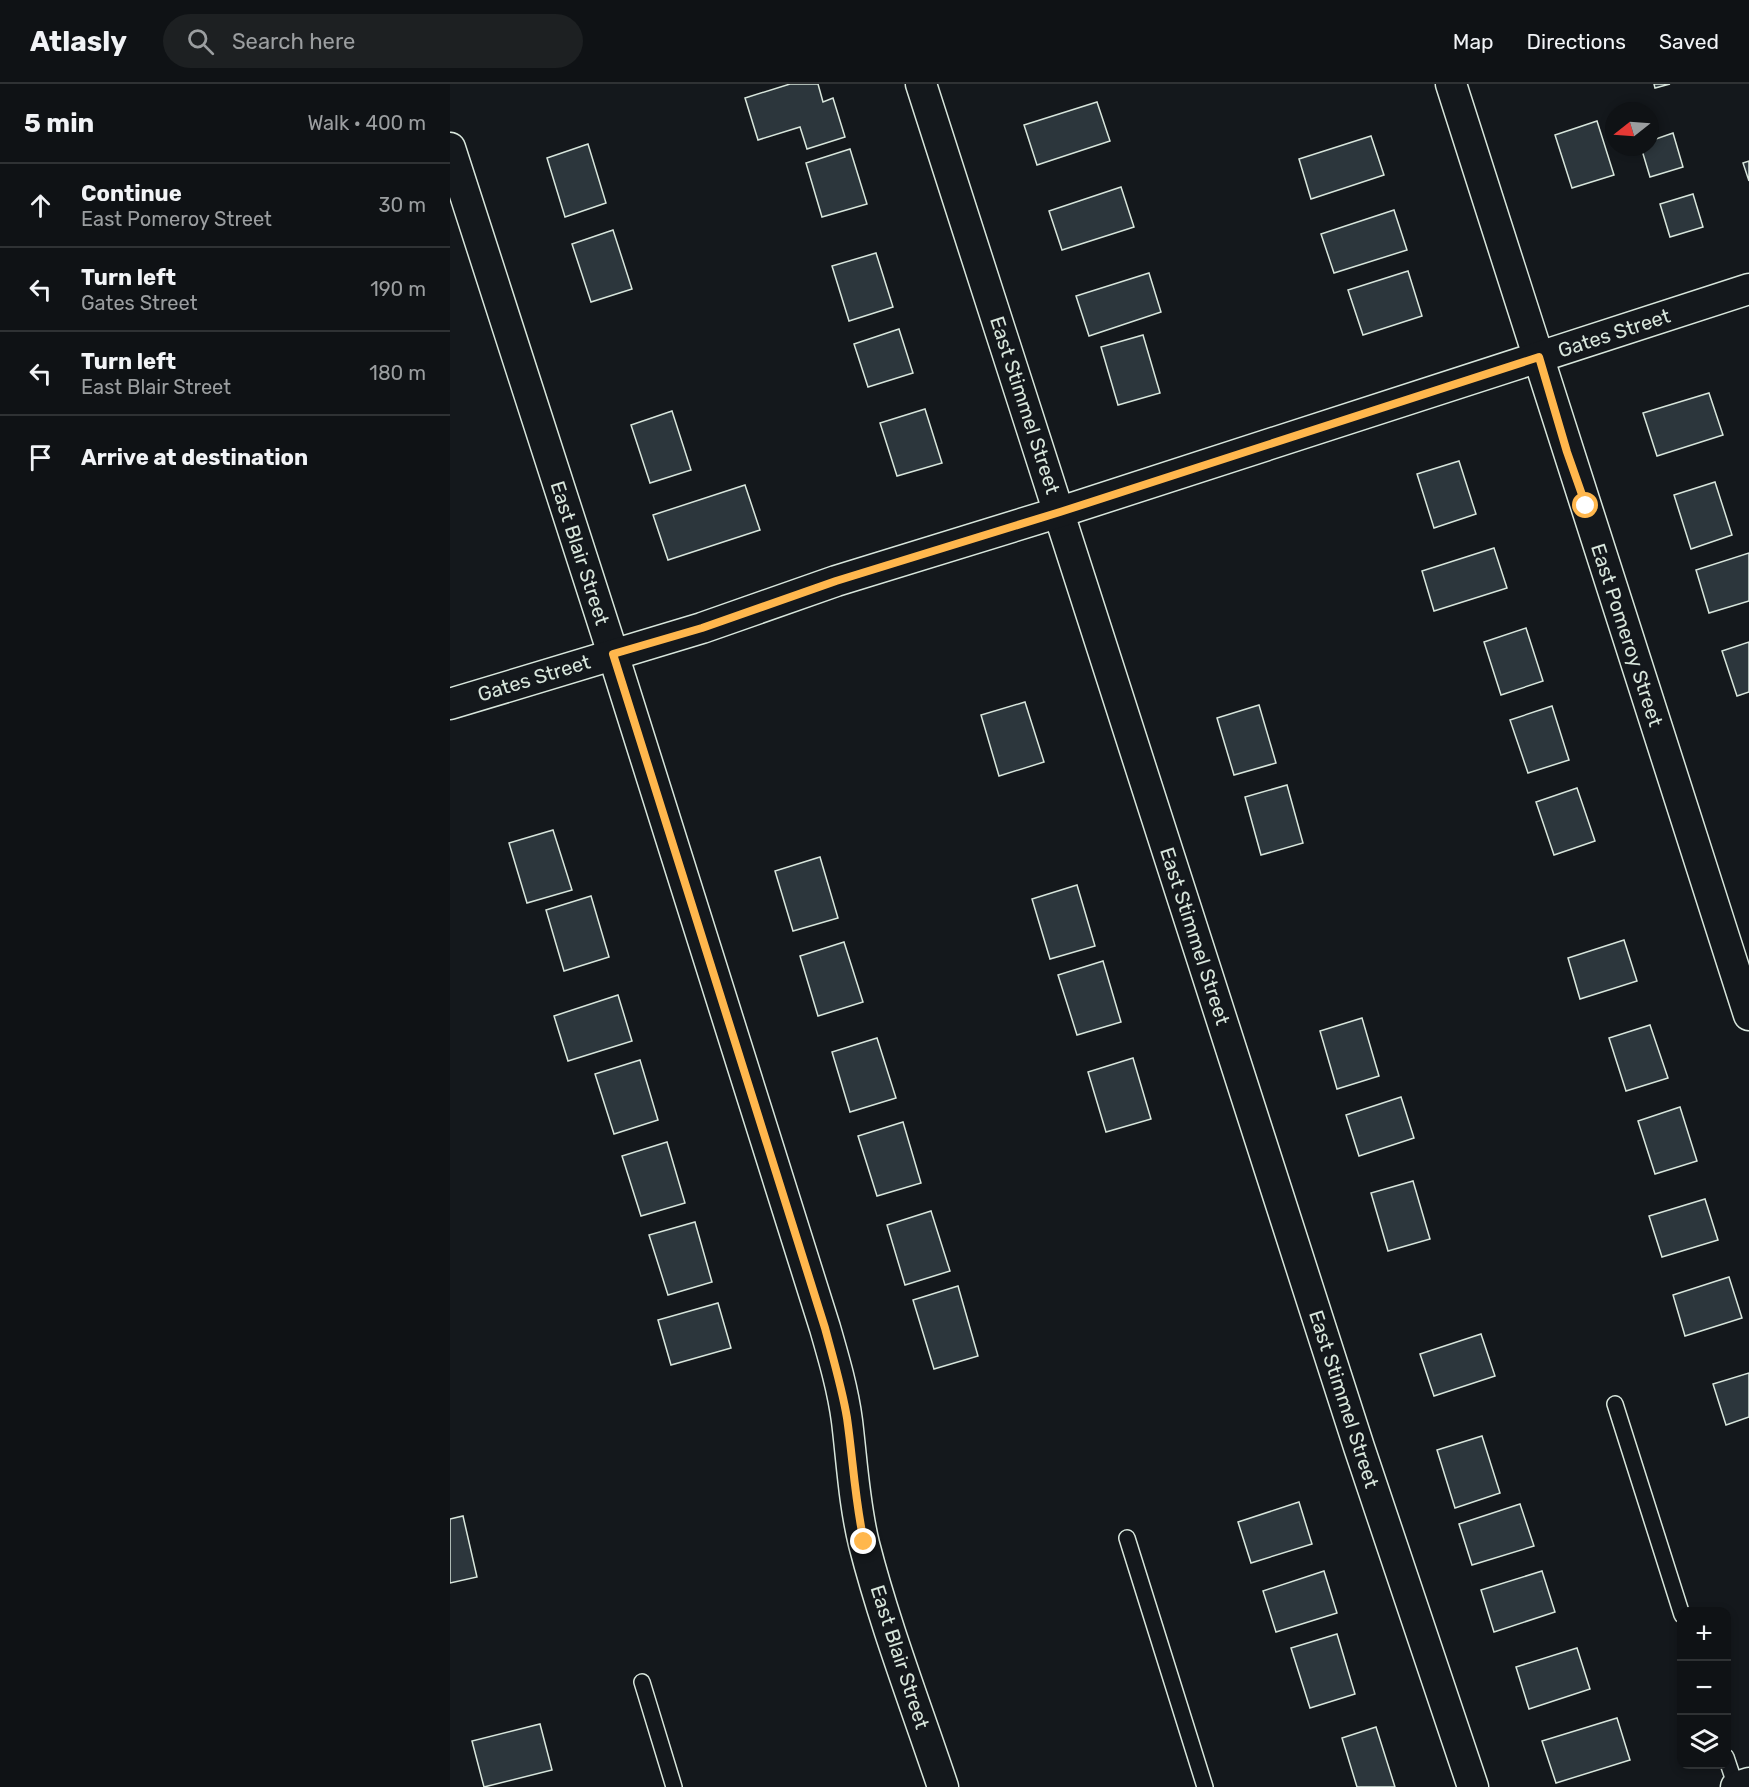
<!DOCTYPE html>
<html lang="en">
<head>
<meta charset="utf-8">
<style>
  :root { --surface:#0f1215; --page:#1d2022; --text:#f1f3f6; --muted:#9b9ea0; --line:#2f3234 }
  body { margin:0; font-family:Rubik,sans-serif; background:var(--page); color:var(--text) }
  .controls { position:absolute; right:18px; bottom:18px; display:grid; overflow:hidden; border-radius:12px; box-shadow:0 3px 9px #0003 }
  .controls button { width:54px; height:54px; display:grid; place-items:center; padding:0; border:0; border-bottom:2px solid var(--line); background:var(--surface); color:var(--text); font:30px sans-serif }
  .compass { position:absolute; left:1155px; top:18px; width:54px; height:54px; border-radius:50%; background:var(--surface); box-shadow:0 3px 9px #0003; rotate:253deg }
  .stop { position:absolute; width:18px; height:18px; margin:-14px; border:4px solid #ffb74d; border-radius:50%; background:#fff }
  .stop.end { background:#ffb74d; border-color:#fff; box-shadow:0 2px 6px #0008 }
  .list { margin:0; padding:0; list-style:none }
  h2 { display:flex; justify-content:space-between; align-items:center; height:78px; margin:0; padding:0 24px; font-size:26px }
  h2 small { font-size:20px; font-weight:400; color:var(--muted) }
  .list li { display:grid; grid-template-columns:39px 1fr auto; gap:18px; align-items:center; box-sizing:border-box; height:84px; padding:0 24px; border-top:2px solid var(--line) }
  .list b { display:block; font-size:22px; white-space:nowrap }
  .list p { margin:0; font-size:20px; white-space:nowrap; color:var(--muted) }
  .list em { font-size:20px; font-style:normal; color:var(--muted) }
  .icon { flex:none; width:33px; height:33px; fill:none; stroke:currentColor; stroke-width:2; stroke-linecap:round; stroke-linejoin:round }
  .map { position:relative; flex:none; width:1299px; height:1703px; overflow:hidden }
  header { display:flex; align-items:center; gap:36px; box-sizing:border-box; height:84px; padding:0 30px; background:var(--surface); border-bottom:2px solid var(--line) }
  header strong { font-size:28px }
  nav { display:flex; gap:33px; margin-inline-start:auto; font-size:21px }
  .search { width:420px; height:54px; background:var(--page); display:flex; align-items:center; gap:15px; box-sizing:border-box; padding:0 21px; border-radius:33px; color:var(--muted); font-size:22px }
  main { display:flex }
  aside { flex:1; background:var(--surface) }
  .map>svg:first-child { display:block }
</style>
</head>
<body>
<header>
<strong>Atlasly</strong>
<div class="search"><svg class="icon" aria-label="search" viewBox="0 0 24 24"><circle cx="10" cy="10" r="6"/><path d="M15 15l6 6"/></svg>Search here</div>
<nav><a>Map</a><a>Directions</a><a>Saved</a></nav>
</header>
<main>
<aside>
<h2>5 min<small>Walk · 400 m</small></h2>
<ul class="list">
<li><svg class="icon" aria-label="ahead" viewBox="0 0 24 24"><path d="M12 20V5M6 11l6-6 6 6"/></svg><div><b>Continue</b><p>East Pomeroy Street</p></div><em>30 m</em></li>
<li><svg class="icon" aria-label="left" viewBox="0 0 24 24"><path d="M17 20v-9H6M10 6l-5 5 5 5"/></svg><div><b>Turn left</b><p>Gates Street</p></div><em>190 m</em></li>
<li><svg class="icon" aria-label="left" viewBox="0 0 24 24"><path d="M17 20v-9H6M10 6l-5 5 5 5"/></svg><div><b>Turn left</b><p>East Blair Street</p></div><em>180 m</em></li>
<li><svg class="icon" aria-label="arrive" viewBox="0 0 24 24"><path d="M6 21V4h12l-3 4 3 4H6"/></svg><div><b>Arrive at destination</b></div></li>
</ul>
</aside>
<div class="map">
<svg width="1299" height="1703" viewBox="0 0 1299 1703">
  <rect width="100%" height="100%" fill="#14181c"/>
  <!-- building -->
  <g fill="#2c363c" stroke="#d8e6dc" stroke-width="1.5">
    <path d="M340 0H368L373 18 383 14 395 53 357 65 350 43 308 56 295 14Z"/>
    <path d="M1204 0H1220L1205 4Z"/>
    <path d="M647 18 660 57 587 81 574 41Z"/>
    <path d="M1147 37 1164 91 1122 104 1105 51Z"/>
    <path d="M1223 49 1233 83 1200 93 1191 63H1200V57Z"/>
    <path d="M921 52 934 91 861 115 849 75Z"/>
    <path d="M138 60 156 119 115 133 97 74Z"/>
    <path d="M400 65 417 120 372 133 356 79Z"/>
    <path d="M1299 77V97L1293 79Z"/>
    <path d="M671 103 684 143 612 166 599 127Z"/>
    <path d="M1243 110 1253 143 1220 153 1210 120Z"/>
    <path d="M944 126 957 166 884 189 871 150Z"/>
    <path d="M163 146 182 205 141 218 122 160Z"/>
    <path d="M426 169 443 223 399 237 382 182Z"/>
    <path d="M958 187 972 232 913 251 898 206Z"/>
    <path d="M699 189 711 228 639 252 626 212Z"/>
    <path d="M449 245 463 289 418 303 404 260Z"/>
    <path d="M693 251 710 309 668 321 651 263Z"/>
    <path d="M1259 309 1273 351 1207 372 1193 329Z"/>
    <path d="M475 325 492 379 447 392 430 339Z"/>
    <path d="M222 327 241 386 200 399 181 341Z"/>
    <path d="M1009 377 1026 430 984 444 967 390Z"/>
    <path d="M1265 398 1282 451 1241 465 1224 411Z"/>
    <path d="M295 401 310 446 218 476 203 431Z"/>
    <path d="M1044 464 1057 504 984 527 972 487Z"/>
    <path d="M1299 469V517L1259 529 1246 486Z"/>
    <path d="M1076 544 1093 597 1051 611 1034 558Z"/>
    <path d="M1299 558V608L1287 612 1272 567Z"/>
    <path d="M575 618 594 678 549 692 531 631Z"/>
    <path d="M809 621 826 679 784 691 767 634Z"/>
    <path d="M1102 622 1119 676 1078 689 1060 636Z"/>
    <path d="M837 701 853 759 811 771 795 713Z"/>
    <path d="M1127 704 1145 757 1104 771 1086 718Z"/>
    <path d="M103 746 122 806 77 819 59 759Z"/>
    <path d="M370 773 388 834 343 847 325 787Z"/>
    <path d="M627 801 645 862 600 875 582 815Z"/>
    <path d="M141 812 159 873 114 887 96 826Z"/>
    <path d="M1174 856 1187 897 1130 915 1118 874Z"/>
    <path d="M394 858 413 918 368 932 350 872Z"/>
    <path d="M653 877 671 938 627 951 608 891Z"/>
    <path d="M168 911 182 957 118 977 104 932Z"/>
    <path d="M912 934 929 992 887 1005 870 947Z"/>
    <path d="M1200 941 1218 994 1176 1007 1159 954Z"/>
    <path d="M427 954 446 1014 400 1028 382 968Z"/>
    <path d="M683 974 701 1035 656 1048 638 988Z"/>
    <path d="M190 976 208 1036 164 1050 145 990Z"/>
    <path d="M951 1013 964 1054 909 1072 896 1031Z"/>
    <path d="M1230 1023 1247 1077 1205 1090 1188 1037Z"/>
    <path d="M453 1038 471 1099 427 1112 408 1052Z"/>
    <path d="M217 1058 235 1119 191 1132 172 1072Z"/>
    <path d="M963 1097 980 1155 938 1167 921 1109Z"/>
    <path d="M1255 1115 1268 1156 1212 1173 1199 1132Z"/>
    <path d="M481 1127 500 1187 455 1201 437 1141Z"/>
    <path d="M245 1138 262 1198 218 1211 199 1151Z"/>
    <path d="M1279 1193 1292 1234 1235 1252 1223 1211Z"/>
    <path d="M508 1202 528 1272 484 1285 463 1216Z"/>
    <path d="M268 1219 281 1264 221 1281 208 1236Z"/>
    <path d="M1031 1250 1045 1292 984 1312 970 1270Z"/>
    <path d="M1299 1289V1333L1276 1341 1263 1300Z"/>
    <path d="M1032 1352 1050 1409 1005 1424 987 1366Z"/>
    <path d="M849 1418 862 1460 801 1479 788 1438Z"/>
    <path d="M1070 1420 1084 1462 1022 1481 1009 1440Z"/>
    <path d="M13 1432 27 1493 0 1499V1435Z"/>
    <path d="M874 1487 887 1529 826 1548 813 1507Z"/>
    <path d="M1092 1487 1105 1528 1044 1548 1031 1506Z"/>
    <path d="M887 1550 905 1610 860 1624 841 1564Z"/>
    <path d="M1127 1564 1140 1605 1079 1625 1066 1583Z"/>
    <path d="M1167 1634 1180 1676 1106 1699 1092 1657Z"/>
    <path d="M90 1640 102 1686 34 1703 22 1657Z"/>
    <path d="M926 1643 945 1703H907L892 1654Z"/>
  </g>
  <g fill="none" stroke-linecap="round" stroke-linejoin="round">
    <defs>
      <g id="service">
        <path d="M1165 1320 1232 1531"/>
        <path d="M677 1454 755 1703"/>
        <path d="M192 1598 224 1703"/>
        <path d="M1276 1673 1286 1703"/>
      </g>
      <g id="minor">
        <path d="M471 0 909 1363 1023 1703"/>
        <path d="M1001 0 1299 931"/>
        <path d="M0 64 163 570 375 1244C384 1275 393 1306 397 1337 402 1378 404 1419 414 1460 435 1542 466 1622 493 1703"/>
        <path d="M0 620 252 544 386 497 610 428 1299 205"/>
        <path d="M1286 1703 1299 1699"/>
      </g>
    </defs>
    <!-- service casing -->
    <use href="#service" stroke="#d8e6dc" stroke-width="18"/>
    <!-- minor casing -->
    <use href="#minor" stroke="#d8e6dc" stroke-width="33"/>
    <!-- service -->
    <use href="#service" stroke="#14181c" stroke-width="15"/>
    <!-- minor -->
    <use href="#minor" stroke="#14181c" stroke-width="30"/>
  </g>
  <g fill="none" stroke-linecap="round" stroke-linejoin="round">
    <!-- route -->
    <path stroke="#ffb74d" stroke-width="8" d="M414 1458C405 1417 403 1376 397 1334 392 1304 383 1274 375 1244L163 570 252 544 386 497 610 428 1089 273 1117 368 1136 422"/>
  </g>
  <g text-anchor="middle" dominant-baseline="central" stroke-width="4.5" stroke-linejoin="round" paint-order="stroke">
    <!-- street labels -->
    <g font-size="20" fill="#d8e6dc" stroke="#14181c">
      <text transform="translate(1164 249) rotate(-18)">Gates Street</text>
      <text transform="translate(575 321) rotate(72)">East Stimmel Street</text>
      <text transform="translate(130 469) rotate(72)">East Blair Street</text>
      <text transform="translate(1177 551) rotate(72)">East Pomeroy Street</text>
      <text transform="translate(84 594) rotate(-17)">Gates Street</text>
      <text transform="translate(745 852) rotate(72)">East Stimmel Street</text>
      <text transform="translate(894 1315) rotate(72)">East Stimmel Street</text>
      <text transform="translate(450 1573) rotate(72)">East Blair Street</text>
    </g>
  </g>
</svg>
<div class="controls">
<button>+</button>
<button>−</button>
<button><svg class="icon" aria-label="layers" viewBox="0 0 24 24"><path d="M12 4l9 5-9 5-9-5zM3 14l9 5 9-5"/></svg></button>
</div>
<svg class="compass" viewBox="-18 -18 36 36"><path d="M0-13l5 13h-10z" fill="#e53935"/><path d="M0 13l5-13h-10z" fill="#9b9ea0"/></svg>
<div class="stop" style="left:1136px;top:422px"></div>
<div class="stop end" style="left:414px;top:1458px"></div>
</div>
</main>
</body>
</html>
